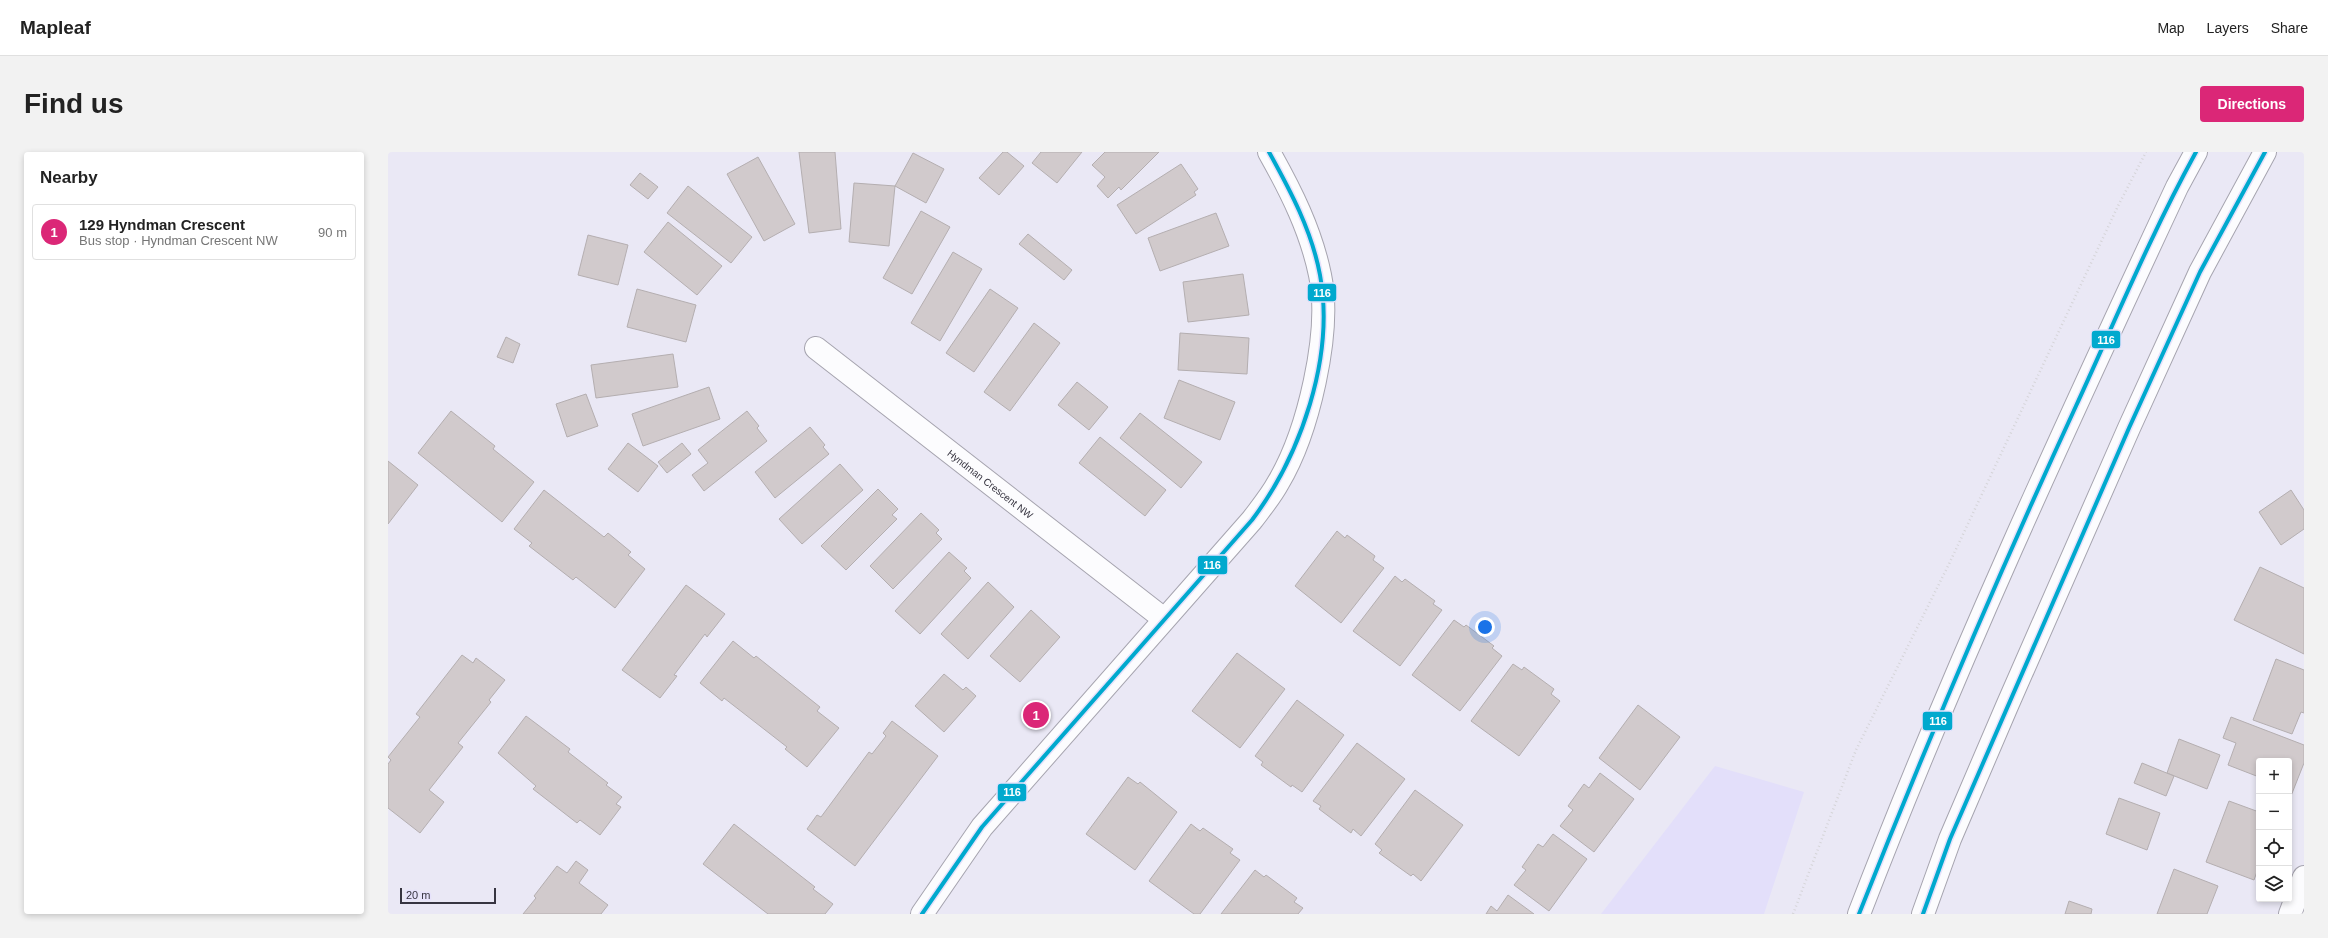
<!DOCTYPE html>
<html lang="en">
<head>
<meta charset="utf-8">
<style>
  :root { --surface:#fff; --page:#f2f2f2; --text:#222; --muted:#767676; --line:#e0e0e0; --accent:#db2777 }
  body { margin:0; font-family:Helvetica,sans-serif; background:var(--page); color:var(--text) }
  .controls { position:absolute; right:12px; bottom:12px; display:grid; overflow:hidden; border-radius:4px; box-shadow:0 2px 6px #0003 }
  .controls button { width:36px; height:36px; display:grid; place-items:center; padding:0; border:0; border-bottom:1px solid var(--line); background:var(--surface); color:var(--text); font:20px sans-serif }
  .scale { position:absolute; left:12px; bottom:10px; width:96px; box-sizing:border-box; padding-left:4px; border:2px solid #373541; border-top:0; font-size:11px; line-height:14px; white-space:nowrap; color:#373541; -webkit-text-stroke:3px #e6e2fb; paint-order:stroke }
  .you { position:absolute; left:1097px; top:475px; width:14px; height:14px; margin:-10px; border:3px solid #fff; border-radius:50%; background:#1a73e8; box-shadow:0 0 0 6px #1a73e833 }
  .badge { display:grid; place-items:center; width:26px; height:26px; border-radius:50%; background:var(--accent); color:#fff; font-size:13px; font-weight:700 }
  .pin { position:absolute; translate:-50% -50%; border:2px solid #fff; box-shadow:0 1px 4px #0006 }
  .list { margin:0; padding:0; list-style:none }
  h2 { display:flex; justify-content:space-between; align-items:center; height:52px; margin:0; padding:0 16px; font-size:17px }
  h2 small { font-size:13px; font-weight:400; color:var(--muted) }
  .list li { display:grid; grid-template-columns:26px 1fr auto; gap:12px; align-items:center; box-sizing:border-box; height:56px; margin:0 8px 8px; padding:0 8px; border:1px solid var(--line); border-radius:4px }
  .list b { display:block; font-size:15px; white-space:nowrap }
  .list p { margin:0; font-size:13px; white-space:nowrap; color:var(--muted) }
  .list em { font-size:13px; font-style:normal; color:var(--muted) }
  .icon { flex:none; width:22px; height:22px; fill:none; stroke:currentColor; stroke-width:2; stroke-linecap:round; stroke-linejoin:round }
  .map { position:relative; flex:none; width:1916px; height:762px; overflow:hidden; border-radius:4px }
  header { display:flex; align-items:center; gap:24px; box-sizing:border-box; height:56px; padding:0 20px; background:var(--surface); border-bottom:1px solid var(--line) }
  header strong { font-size:19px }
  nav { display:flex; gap:22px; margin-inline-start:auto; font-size:14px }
  .intro { display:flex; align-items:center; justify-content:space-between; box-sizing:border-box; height:96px; padding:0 24px }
  h1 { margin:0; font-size:28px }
  .button { padding:10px 18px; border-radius:4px; background:var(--accent); color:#fff; font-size:14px; font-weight:700 }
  main { display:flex; gap:24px; padding:0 24px }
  aside { flex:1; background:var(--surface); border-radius:4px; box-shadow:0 2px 6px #0003 }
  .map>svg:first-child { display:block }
</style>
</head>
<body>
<header>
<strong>Mapleaf</strong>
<nav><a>Map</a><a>Layers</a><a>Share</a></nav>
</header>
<div class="intro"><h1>Find us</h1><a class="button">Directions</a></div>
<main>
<aside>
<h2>Nearby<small></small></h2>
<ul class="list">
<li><span class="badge">1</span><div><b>129 Hyndman Crescent</b><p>Bus stop · Hyndman Crescent NW</p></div><em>90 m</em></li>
</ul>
</aside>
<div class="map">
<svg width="1916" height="762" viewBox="0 0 1916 762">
  <rect width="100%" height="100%" fill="#eae8f5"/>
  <!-- built -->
  <path fill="#e3dffa" d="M1327 614 1416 640 1376 762H1213Z"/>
  <!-- building -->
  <g fill="#d1cacc" stroke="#b4aeb0">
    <path d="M411 0H447L453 77 421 81Z"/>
    <path d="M615 0H619L636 14 611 43 591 26Z"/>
    <path d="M653 0H694L669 31 644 11Z"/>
    <path d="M717 0H771L733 38 731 35 720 46 709 34 717 25 704 13Z"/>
    <path d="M525 1 556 17 538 51 507 34Z"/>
    <path d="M370 5 407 72 376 89 339 22Z"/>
    <path d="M793 12 810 37 806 40 808 43 748 82 729 53Z"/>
    <path d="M252 21 270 35 260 47 242 33Z"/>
    <path d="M466 31 507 34 501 94 461 90Z"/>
    <path d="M300 34 364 85 343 111 279 61Z"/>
    <path d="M533 59 562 75 524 142 495 126Z"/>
    <path d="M828 61 841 94 772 119 760 86Z"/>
    <path d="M280 70 334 114 309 143 256 100Z"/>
    <path d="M640 82 684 118 676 128 631 92Z"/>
    <path d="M200 83 240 93 230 133 190 123Z"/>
    <path d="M565 100 594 117 552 189 523 171Z"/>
    <path d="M855 122 861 163 800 170 795 130Z"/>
    <path d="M249 137 308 153 298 190 239 175Z"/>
    <path d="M602 137 630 156 586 220 558 201Z"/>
    <path d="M646 171 672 191 622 259 596 240Z"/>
    <path d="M792 181 861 186 859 222 790 218Z"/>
    <path d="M118 185 132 192 125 211 109 205Z"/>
    <path d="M285 202 290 235 208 246 203 213Z"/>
    <path d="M791 228 847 250 832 288 776 266Z"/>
    <path d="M689 230 720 255 701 278 670 253Z"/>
    <path d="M321 235 332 267 255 294 244 262Z"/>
    <path d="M198 242 210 274 179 285 168 252Z"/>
    <path d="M63 259 107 294 105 297 146 330 114 370 30 301Z"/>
    <path d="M359 259 371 274 369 276 379 289 316 339 304 323 320 311 310 298Z"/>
    <path d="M752 261 814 310 793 336 732 286Z"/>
    <path d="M422 275 437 293 435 295 441 302 387 346 367 320Z"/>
    <path d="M712 285 778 338 757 364 691 311Z"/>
    <path d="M240 291 270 314 250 340 220 317Z"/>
    <path d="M294 291 303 302 279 321 270 310Z"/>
    <path d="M0 309 30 333 0 372Z"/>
    <path d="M452 312 475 338 414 392 391 367Z"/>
    <path d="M490 337 510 357 504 363 509 367 458 418 433 394Z"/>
    <path d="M156 338 216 385 220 381 243 400 240 403 257 417 227 456 188 425 185 428 141 394 144 391 126 377Z"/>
    <path d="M1903 338 1916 358V377L1893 393 1871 360Z"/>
    <path d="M533 361 551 378 548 381 554 387 505 437 482 414Z"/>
    <path d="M949 379 957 386 959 383 987 404 985 408 996 416 953 471 907 434Z"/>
    <path d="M561 400 579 416 576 419 583 426 532 482 507 459Z"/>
    <path d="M1872 415 1916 436V502L1846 468Z"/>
    <path d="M1007 424 1014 430 1017 427 1047 449 1045 452 1054 458 1012 514 965 479Z"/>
    <path d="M600 430 626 455 580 507 553 482Z"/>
    <path d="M298 433 337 462 319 485 317 482 286 523 289 524 272 546 234 518Z"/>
    <path d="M643 458 672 485 632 530 602 504Z"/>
    <path d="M1066 468 1076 475 1078 473 1106 494 1104 496 1114 504 1072 559 1024 523Z"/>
    <path d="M345 489 366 506 368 504 432 555 429 559 451 576 419 615 397 597 399 595 336 546 334 549 312 531Z"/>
    <path d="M849 501 897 537 852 596 804 559Z"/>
    <path d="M74 503 85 511 88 506 117 528 101 548 103 550 70 591 75 595 41 638 56 650 32 681 0 656V612L3 608 0 605 32 565 28 562Z"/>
    <path d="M1888 507 1916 518V561L1913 560 1904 582 1865 568Z"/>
    <path d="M1125 512 1134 518 1136 515 1166 537 1163 542 1172 549 1131 604 1083 569Z"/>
    <path d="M556 522 575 538 578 535 588 544 556 580 527 554Z"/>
    <path d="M909 548 956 583 914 640 904 633 903 635 873 613 875 610 867 604Z"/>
    <path d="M1250 553 1292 585 1252 638 1211 606Z"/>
    <path d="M138 564 182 597 180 600 220 631 218 633 234 645 228 652 233 655 212 683 192 668 189 671 145 637 148 634 110 601Z"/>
    <path d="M1843 565 1916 593V611L1901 649V609H1871V625L1840 613 1848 591 1835 586Z"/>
    <path d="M504 569 550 604 467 714 419 677 429 663 433 665 481 600 484 602 498 584 495 581Z"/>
    <path d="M1791 587 1832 603 1819 637 1779 621Z"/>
    <path d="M969 591 1017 627 973 684 965 677 963 681 931 657 933 654 925 649Z"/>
    <path d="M1754 611 1786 624 1778 644 1746 631Z"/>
    <path d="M1212 621 1246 647 1206 700 1172 674 1185 658 1180 654 1196 632 1201 636Z"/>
    <path d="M740 625 750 632 752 630 789 660 747 718 698 682Z"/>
    <path d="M1027 638 1075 673 1033 729 1025 722 1023 724 991 701 994 698 987 692Z"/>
    <path d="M1731 646 1772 661 1759 698 1718 682Z"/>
    <path d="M1841 649 1871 660V714L1866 728 1818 710Z"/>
    <path d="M346 672 427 735 425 737 445 752 437 762H380L315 712Z"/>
    <path d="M803 672 812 679 815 676 845 697 842 701 852 708 812 762H806L761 729Z"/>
    <path d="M1165 682 1199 707 1161 759 1126 733 1138 718 1134 715 1150 692 1155 695Z"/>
    <path d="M188 709 200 718 191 731 220 753 213 762H135L148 746 146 744 169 714 179 721Z"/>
    <path d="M1786 717 1830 734 1819 762H1769Z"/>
    <path d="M867 718 876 725 878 723 909 746 906 750 915 756 910 762H833Z"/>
    <path d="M1120 743 1146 762H1098L1103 754 1109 759Z"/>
    <path d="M1681 749 1704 757 1703 762H1677Z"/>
  </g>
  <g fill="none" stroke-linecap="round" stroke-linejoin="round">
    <defs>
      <g id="street">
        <path id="s1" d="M428 196 776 467"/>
        <path d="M1902 762 1916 725"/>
      </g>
      <g id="secondary">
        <path d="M534 762 594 675 864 368C873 356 883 344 890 331 920 281 944 180 932 123 923 79 903 39 881 0"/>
        <path d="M1471 762C1566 515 1677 275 1789 35L1808 0"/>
        <path d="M1535 762 1562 687 1619 554 1741 276 1812 120 1877 0"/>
      </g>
    </defs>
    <!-- street casing -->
    <use href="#street" stroke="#a6a4af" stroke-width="24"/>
    <!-- secondary casing -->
    <use href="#secondary" stroke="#a6a4af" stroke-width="24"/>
    <!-- path -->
    <path stroke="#d5d4d8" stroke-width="2.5" stroke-dasharray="1 3" stroke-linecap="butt" d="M1405 762 1468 598 1561 412 1730 54 1758 0"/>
    <!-- street -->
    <use href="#street" stroke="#fcfcfe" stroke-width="22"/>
    <!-- secondary -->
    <use href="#secondary" stroke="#fcfcfe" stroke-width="22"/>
    <defs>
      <g id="bus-1">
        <path d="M534 762 594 675 864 368C913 303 947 205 932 123 924 79 902 38 881 0"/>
        <path d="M1471 762C1539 590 1611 421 1688 254 1727 169 1763 82 1808 0"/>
        <path d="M1535 762 1562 687 1741 276 1812 120 1877 0"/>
      </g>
    </defs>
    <!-- bus-1 casing -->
    <use href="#bus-1" stroke="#e6e2fb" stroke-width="7"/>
    <!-- bus-1 -->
    <use href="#bus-1" stroke="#00a9ce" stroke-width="4"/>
  </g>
  <g text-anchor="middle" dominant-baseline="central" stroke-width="3" stroke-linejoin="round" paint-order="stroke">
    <!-- street labels -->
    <g font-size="10" fill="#373541" stroke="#e6e2fb">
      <text stroke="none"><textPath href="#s1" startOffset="221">Hyndman Crescent NW</textPath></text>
    </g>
  </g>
  <g stroke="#e6e2fb" stroke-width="1.5">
    <rect x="919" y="131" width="30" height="19" rx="4" fill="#00a9ce"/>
    <rect x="1703" y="178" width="30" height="19" rx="4" fill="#00a9ce"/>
    <rect x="809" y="403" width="31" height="20" rx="4" fill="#00a9ce"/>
    <rect x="1534" y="559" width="31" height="20" rx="4" fill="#00a9ce"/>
    <rect x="609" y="631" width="30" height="19" rx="4" fill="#00a9ce"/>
  </g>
  <g font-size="11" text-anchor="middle" font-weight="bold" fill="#fff">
    <text x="934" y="145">116</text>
    <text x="1718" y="192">116</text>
    <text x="824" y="417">116</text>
    <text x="1550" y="573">116</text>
    <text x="624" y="644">116</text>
  </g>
</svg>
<div class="controls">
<button>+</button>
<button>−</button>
<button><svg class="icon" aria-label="locate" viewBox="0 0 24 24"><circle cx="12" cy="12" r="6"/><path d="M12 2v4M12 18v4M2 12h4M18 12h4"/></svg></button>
<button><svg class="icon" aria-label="layers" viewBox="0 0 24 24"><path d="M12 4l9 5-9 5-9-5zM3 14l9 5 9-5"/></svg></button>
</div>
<div class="scale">20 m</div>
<div class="you"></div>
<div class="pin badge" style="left:648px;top:563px">1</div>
</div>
</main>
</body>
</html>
